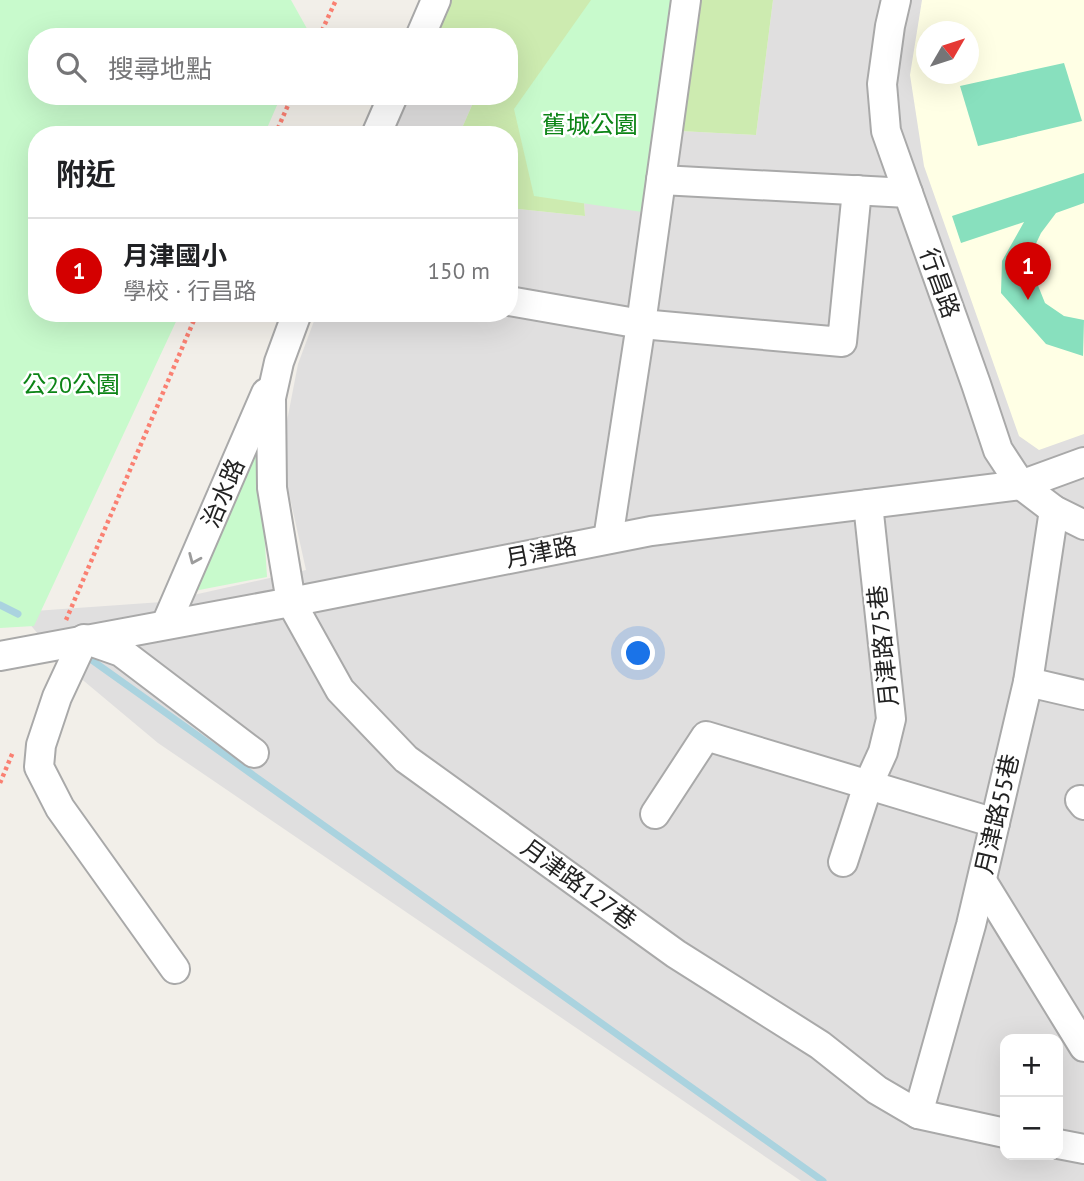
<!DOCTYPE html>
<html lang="zh-TW">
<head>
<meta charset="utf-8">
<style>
  :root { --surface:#fff; --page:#f2f2f2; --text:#202124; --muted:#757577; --line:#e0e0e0; --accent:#d40000 }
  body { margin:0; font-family:"PT Sans","Noto Sans TC",sans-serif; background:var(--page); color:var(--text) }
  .controls { position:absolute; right:21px; bottom:21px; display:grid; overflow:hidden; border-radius:14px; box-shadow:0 7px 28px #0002 }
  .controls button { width:63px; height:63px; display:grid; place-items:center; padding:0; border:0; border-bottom:2px solid var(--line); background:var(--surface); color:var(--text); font:35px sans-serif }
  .compass { position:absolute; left:916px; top:21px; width:63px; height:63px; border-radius:50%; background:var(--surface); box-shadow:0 7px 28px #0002; rotate:51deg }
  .you { position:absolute; left:639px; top:654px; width:24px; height:24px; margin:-18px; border:5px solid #fff; border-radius:50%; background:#1a73e8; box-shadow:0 0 0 10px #1a73e833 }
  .badge { display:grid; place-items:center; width:46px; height:46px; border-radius:50%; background:var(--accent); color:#fff; font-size:23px; font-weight:700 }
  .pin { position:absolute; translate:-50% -58px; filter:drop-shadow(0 2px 4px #0008) }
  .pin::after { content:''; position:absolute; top:37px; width:24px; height:21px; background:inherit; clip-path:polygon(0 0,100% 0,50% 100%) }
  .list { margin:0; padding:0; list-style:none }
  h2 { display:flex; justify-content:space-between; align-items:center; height:91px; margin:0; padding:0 28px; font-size:30px }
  h2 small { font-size:23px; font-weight:400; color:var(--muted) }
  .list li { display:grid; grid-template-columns:46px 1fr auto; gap:21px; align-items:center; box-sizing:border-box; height:105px; padding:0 28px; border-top:2px solid var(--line) }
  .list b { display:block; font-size:26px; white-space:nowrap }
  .list p { margin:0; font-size:23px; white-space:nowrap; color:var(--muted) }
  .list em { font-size:23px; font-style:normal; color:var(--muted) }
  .icon { flex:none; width:38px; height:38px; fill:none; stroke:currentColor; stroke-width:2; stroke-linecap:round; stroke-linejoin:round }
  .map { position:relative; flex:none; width:1084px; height:1181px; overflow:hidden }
  .search { position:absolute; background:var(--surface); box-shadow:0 7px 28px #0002; left:28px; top:28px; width:490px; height:77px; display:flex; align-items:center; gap:18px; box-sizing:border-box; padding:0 24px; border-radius:28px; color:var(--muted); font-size:26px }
  .panel { position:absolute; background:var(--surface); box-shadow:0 7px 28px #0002; left:28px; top:126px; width:490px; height:196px; border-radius:28px }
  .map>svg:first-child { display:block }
</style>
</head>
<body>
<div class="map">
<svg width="1084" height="1181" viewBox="0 0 1084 1181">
  <rect width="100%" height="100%" fill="#f2efe9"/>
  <!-- residential -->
  <g fill="#e0dfdf" fill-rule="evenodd">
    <path d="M773 0H1084V1181H801L158 743 60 661 20 612 162 602 306 570 288 489 286 426 298 364 317 313H509V208L585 216 583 186 642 129 756 135ZM926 32H968V74H926ZM1005 1039H1058V1155H1005Z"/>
    <path d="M407 96H476L459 135H391Z"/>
  </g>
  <!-- education -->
  <path fill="#ffffe5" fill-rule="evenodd" d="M922 0H1084V434L1039 450 1019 436 924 166 910 75ZM926 32H968V74H926Z"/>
  <!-- grass -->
  <path fill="#cdebb0" d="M450 0H773L756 135 642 129 583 187 585 216 509 208V135H459L476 96H509V37H433Z"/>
  <!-- park -->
  <g fill="#c8facc">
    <path d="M0 0H291L310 34 309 37H37V96H281L264 135H37V313H180L34 626 0 628Z"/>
    <path d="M591 0H677L649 213 534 196 514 109Z"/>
    <path d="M258 435 267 577 194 591Z"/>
  </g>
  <!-- pitch -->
  <g fill="#88e0be">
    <path d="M1064 63 1082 121 978 146 960 86Z"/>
    <path d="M1084 173V203L1056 213 1041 233 1031 254 1037 283 1045 303 1064 316 1084 320 1083 356 1046 344 1001 293 1002 261 1024 222 961 243 952 216Z"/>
  </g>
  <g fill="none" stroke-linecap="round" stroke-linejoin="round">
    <!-- stream -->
    <g stroke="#aad3df" stroke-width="7">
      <path d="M0 605 18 614"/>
      <path d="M93 661 823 1181"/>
    </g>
    <defs>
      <g id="minor">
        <path d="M896 0 890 26 882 84 886 131 976 384 998 450 1021 485 1054 510 1084 525"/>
        <path d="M420 37 436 0"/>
        <path d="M376 135 393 96"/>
        <path d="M661 180 908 193"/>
        <path d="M509 301 641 324 842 342 857 190"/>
        <path d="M297 313 279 362 271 398 272 488 291 602 340 690 406 759 676 954 820 1045 877 1090 918 1114 1005 1133"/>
        <path d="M608 539 641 324 686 0"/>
        <path d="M166 624 266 393"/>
        <path d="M0 656 291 602 651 531 1021 485 1084 462"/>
        <path d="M1028 682 1084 695"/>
        <path d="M1080 800 1084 805"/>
        <path d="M655 814 706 736 995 823"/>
        <path d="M843 862 868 785 883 752 891 719 868 504"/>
        <path d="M982 881 1084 1047"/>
        <path d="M175 969 60 808 39 767 41 745 57 697 84 639 121 652 254 753"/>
        <path d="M918 1114 971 925 1028 682 1054 510"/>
        <path d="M1058 1144 1084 1149"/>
      </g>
    </defs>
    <!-- minor casing -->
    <use href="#minor" stroke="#a9a9a9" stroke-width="32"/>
    <!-- path -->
    <g stroke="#fa8072" stroke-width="4.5" stroke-dasharray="3.5 3.5" stroke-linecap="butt">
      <path d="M319 37 336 0"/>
      <path d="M275 135 292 96"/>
      <path d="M66 620 197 313"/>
      <path d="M0 783 13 752"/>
    </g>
    <!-- minor -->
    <use href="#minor" stroke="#fff" stroke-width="28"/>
  </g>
  <!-- one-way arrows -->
  <defs><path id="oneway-chevron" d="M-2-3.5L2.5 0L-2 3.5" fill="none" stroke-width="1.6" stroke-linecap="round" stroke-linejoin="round" transform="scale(1.75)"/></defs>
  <use stroke="#9c9c9c" href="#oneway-chevron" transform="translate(194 559) rotate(113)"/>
  <g text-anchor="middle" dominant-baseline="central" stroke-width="5" stroke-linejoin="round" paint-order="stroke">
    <!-- park labels -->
    <g font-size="24" fill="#0c8416" stroke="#fff">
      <text x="590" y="124">舊城公園</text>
      <text x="71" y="384">公20公園</text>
    </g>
    <!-- street labels -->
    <g font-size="24" fill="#222" stroke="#fff">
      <text transform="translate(940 283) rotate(70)">行昌路</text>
      <text transform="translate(223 493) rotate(-67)">治水路</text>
      <text transform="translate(541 552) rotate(-11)">月津路</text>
      <text transform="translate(883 646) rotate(-96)">月津路75巷</text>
      <text transform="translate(997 814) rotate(-77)">月津路55巷</text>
      <text transform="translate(579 884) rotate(36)">月津路127巷</text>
    </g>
  </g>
</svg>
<div class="controls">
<button>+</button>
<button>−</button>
</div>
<svg class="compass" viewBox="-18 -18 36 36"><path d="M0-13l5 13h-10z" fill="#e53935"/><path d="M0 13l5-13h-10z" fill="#757577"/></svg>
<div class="you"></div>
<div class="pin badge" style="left:1028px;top:300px">1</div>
<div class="search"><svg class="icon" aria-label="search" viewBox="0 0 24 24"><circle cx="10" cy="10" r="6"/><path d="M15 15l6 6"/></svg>搜尋地點</div>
<section class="panel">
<h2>附近<small></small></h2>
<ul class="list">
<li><span class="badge">1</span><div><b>月津國小</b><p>學校 · 行昌路</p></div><em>150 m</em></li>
</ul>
</section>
</div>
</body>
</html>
